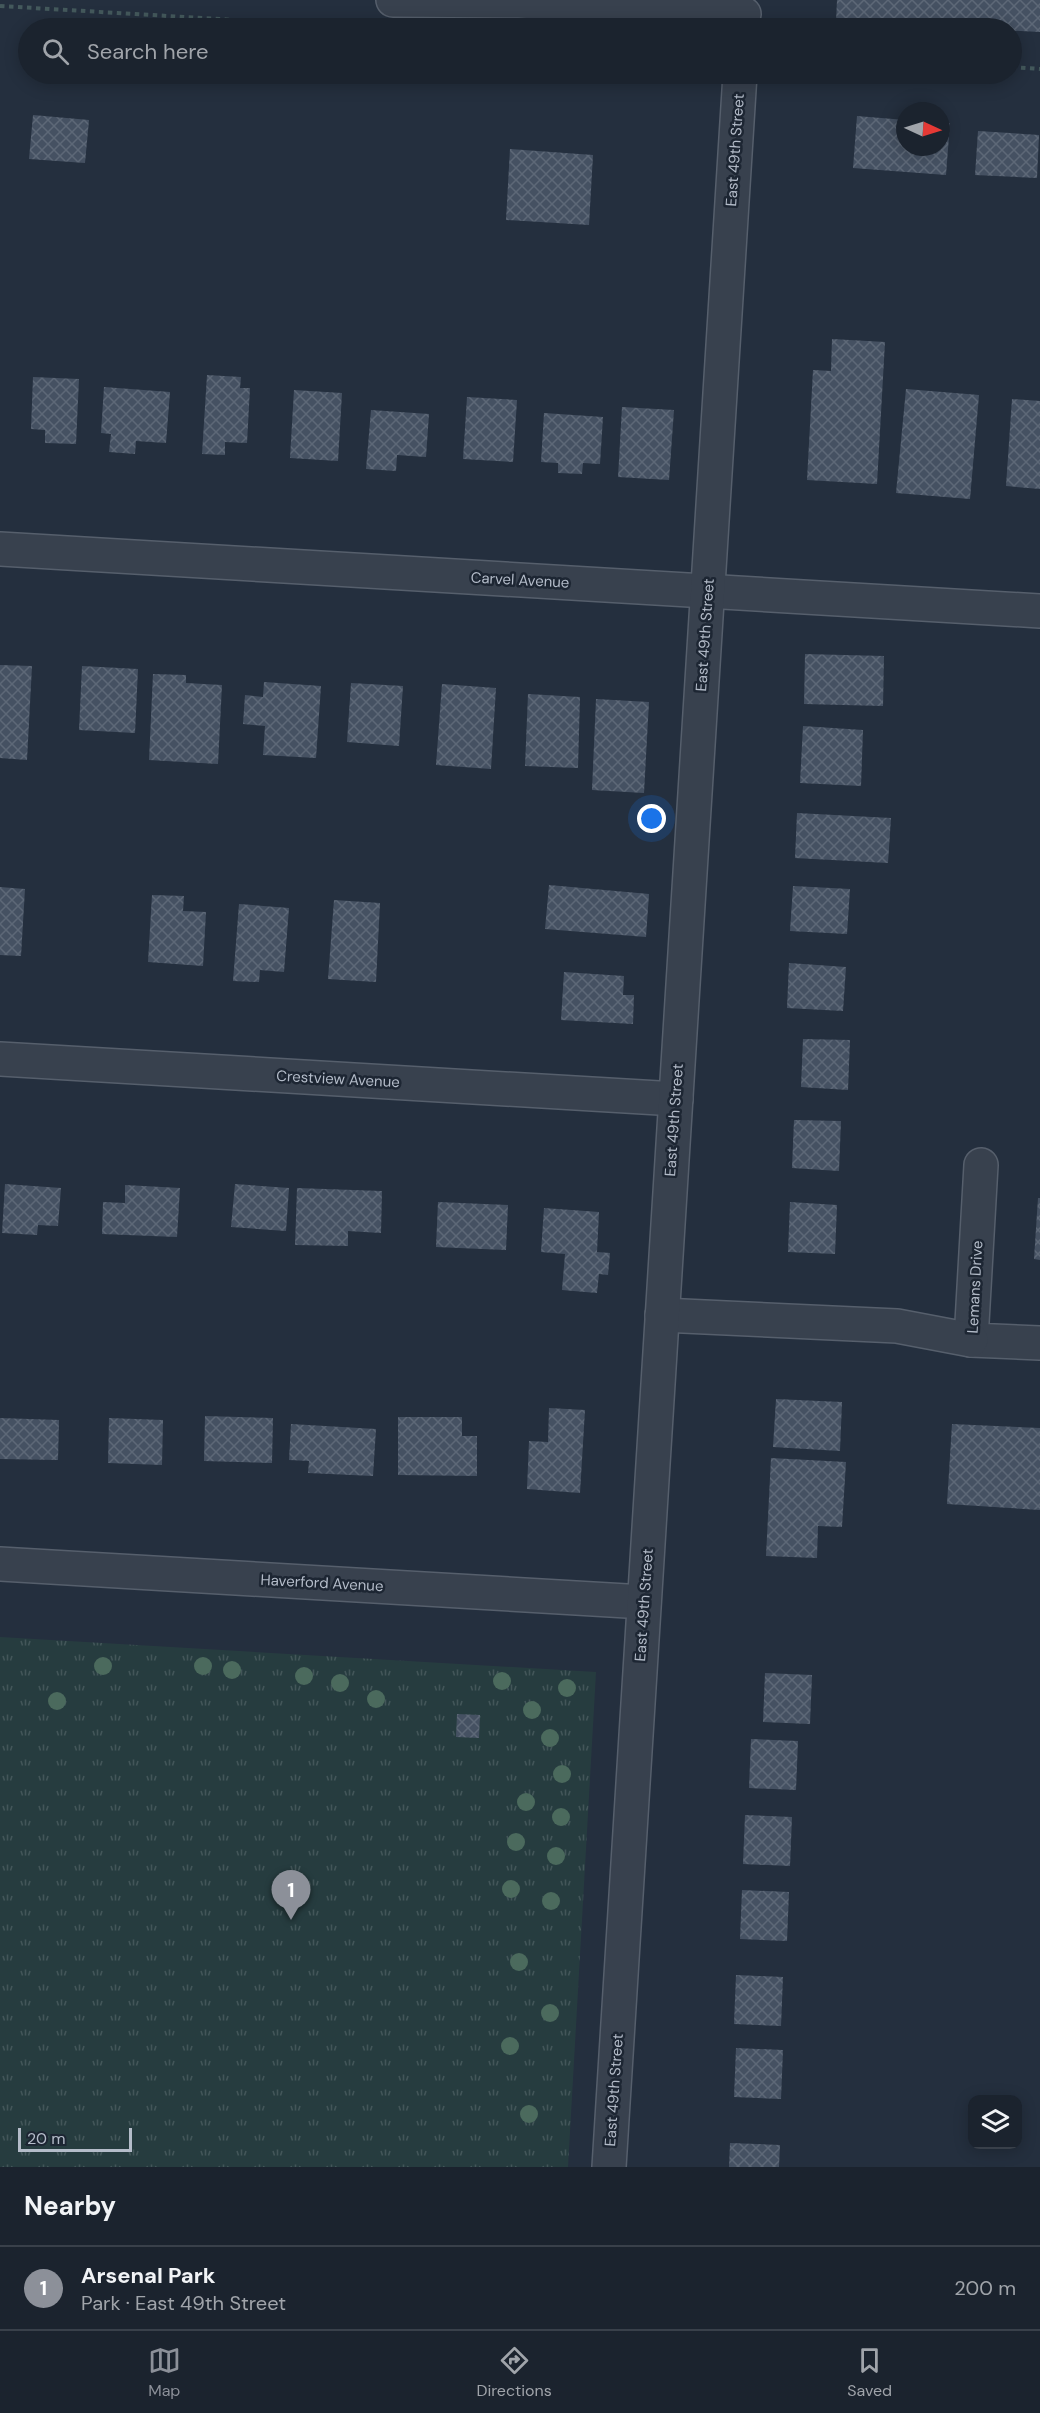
<!DOCTYPE html>
<html lang="en">
<head>
<meta charset="utf-8">
<style>
  :root { --surface:#1b232e; --page:#242b36; --text:#f1f3f6; --muted:#a0a4aa; --line:#39404a; --accent:#8c9099 }
  body { margin:0; font-family:"DM Sans",sans-serif; background:var(--page); color:var(--text) }
  .controls { position:absolute; right:18px; bottom:18px; display:grid; overflow:hidden; border-radius:12px; box-shadow:0 3px 15px #0003 }
  .controls button { width:54px; height:54px; display:grid; place-items:center; padding:0; border:0; border-bottom:2px solid var(--line); background:var(--surface); color:var(--text); font:30px sans-serif }
  .compass { position:absolute; left:896px; top:102px; width:54px; height:54px; border-radius:50%; background:var(--surface); box-shadow:0 3px 15px #0003; rotate:94deg }
  .scale { position:absolute; left:18px; bottom:15px; width:114px; box-sizing:border-box; padding-left:6px; border:3px solid #b4bcc9; border-top:0; font-size:16px; line-height:21px; white-space:nowrap; color:#b4bcc9; -webkit-text-stroke:4px #1d2633; paint-order:stroke }
  .you { position:absolute; left:652px; top:819px; width:21px; height:21px; margin:-15px; border:4px solid #fff; border-radius:50%; background:#1a73e8; box-shadow:0 0 0 9px #1a73e833 }
  .badge { display:grid; place-items:center; width:39px; height:39px; border-radius:50%; background:var(--accent); color:#fff; font-size:20px; font-weight:700 }
  .pin { position:absolute; translate:-50% -50px; filter:drop-shadow(0 2px 3px #0008) }
  .pin::after { content:''; position:absolute; top:32px; width:21px; height:18px; background:inherit; clip-path:polygon(0 0,100% 0,50% 100%) }
  .list { margin:0; padding:0; list-style:none }
  h2 { display:flex; justify-content:space-between; align-items:center; height:78px; margin:0; padding:0 24px; font-size:26px }
  h2 small { font-size:20px; font-weight:400; color:var(--muted) }
  .list li { display:grid; grid-template-columns:39px 1fr auto; gap:18px; align-items:center; box-sizing:border-box; height:84px; padding:0 24px; border-top:2px solid var(--line) }
  .list b { display:block; font-size:22px; white-space:nowrap }
  .list p { margin:0; font-size:20px; white-space:nowrap; color:var(--muted) }
  .list em { font-size:20px; font-style:normal; color:var(--muted) }
  .icon { flex:none; width:33px; height:33px; fill:none; stroke:currentColor; stroke-width:2; stroke-linecap:round; stroke-linejoin:round }
  .map { position:relative; flex:none; width:1040px; height:2167px; overflow:hidden }
  .search { position:absolute; background:var(--surface); box-shadow:0 3px 15px #0003; left:18px; right:18px; top:18px; height:66px; display:flex; align-items:center; gap:15px; box-sizing:border-box; padding:0 21px; border-radius:33px; color:var(--muted); font-size:22px }
  .sheet { height:162px; background:var(--surface) }
  nav { display:flex; justify-content:space-around; align-items:center; box-sizing:border-box; height:84px; border-top:2px solid var(--line); background:var(--surface); font-size:16px; color:var(--muted) }
  nav a { display:grid; justify-items:center; gap:3px }
  nav .on { color:var(--accent) }
  .map>svg:first-child { display:block }
</style>
</head>
<body>
<div class="map">
<svg width="1040" height="2167" viewBox="0 0 1040 2167">
  <defs>
    <pattern id="park-tufts" width="24" height="20" patternUnits="userSpaceOnUse" patternTransform="scale(1.5)"><rect width="24" height="20" fill="#263c3f"/><path d="M3 7l-1-3M5 7V3M7 7l1-3M15 17l-1-3M17 17v-4M19 17l1-3" fill="none" stroke="#435659"/></pattern>
    <pattern id="building-cross-hatch" width="8" height="8" patternUnits="userSpaceOnUse" patternTransform="scale(1.5)"><rect width="8" height="8" fill="#455162"/><path d="M0 0l8 8M0 8l8-8" fill="none" stroke="#5d6877"/></pattern>
  </defs>
  <rect width="100%" height="100%" fill="#242f3e"/>
  <!-- park -->
  <path fill="url(#park-tufts)" d="M0 1637 596 1672 568 2167H0Z"/>
  <!-- building -->
  <g fill="url(#building-cross-hatch)">
    <path d="M837 0H1040V32L836 22Z"/>
    <path d="M33 115 89 120 85 163 29 159Z"/>
    <path d="M857 116 905 120V147H941V123H950L946 175 853 168Z"/>
    <path d="M978 131 1039 135 1037 178 975 175Z"/>
    <path d="M510 149 593 155 589 225 506 220Z"/>
    <path d="M832 339 885 342 877 484 807 480 813 370 831 371Z"/>
    <path d="M207 375 241 377 240 388H250L247 443 225 442V455L202 454Z"/>
    <path d="M33 377 79 379 76 444 45 443V430L31 429Z"/>
    <path d="M104 387 170 392 166 443 136 441 135 454 109 452 111 434 101 433Z"/>
    <path d="M906 389 979 395 970 499 896 493Z"/>
    <path d="M294 390 342 393 338 461 290 458Z"/>
    <path d="M467 397 517 400 513 462 463 459Z"/>
    <path d="M1012 399 1040 401V489L1006 486Z"/>
    <path d="M622 407 674 410 669 480 618 477Z"/>
    <path d="M371 410 429 414 426 457 397 455 396 471 366 469Z"/>
    <path d="M544 413 603 417 600 464 583 463 582 474 558 473V463L541 462Z"/>
    <path d="M805 654 884 656 883 706 804 704Z"/>
    <path d="M0 665 32 666 27 760 0 758Z"/>
    <path d="M82 666 138 669 135 733 79 730Z"/>
    <path d="M153 674 186 675V683L222 685 218 764 149 760Z"/>
    <path d="M264 682 321 686 316 758 263 755 265 726 243 724 245 695 263 697Z"/>
    <path d="M351 683 403 686 399 746 347 742Z"/>
    <path d="M442 684 496 688 491 769 436 765Z"/>
    <path d="M528 694 580 697 578 768 525 766Z"/>
    <path d="M596 699 649 702 644 793 592 790Z"/>
    <path d="M803 726 863 730 861 786 800 783Z"/>
    <path d="M797 813 891 818 888 863 795 858Z"/>
    <path d="M549 885 649 894 646 937 545 929Z"/>
    <path d="M793 886 850 889 847 934 790 931Z"/>
    <path d="M0 887 25 889 21 956 0 955Z"/>
    <path d="M152 895 184 896 183 911 206 912 203 966 148 962Z"/>
    <path d="M334 900 380 903 376 982 328 979Z"/>
    <path d="M239 904 289 908 284 972 260 970 259 982 233 981Z"/>
    <path d="M789 963 846 967 843 1011 787 1008Z"/>
    <path d="M564 972 624 976 623 995H634L633 1024 561 1020Z"/>
    <path d="M803 1039 850 1040 848 1090 801 1087Z"/>
    <path d="M794 1120 841 1121 839 1171 792 1168Z"/>
    <path d="M5 1184 61 1188 58 1226 38 1225 37 1235 2 1233Z"/>
    <path d="M235 1184 289 1188 286 1231 231 1227Z"/>
    <path d="M125 1185 180 1188 177 1237 102 1234 103 1202 125 1203Z"/>
    <path d="M297 1188 382 1191 381 1233 348 1231V1246L295 1245Z"/>
    <path d="M1038 1198H1040V1260L1034 1259Z"/>
    <path d="M438 1202 508 1205 506 1250 436 1247Z"/>
    <path d="M790 1202 837 1205 835 1254 788 1252Z"/>
    <path d="M544 1208 599 1212 597 1252 610 1253 608 1275 599 1274 597 1293 562 1290 565 1254 541 1252Z"/>
    <path d="M776 1399 842 1402 840 1451 773 1447Z"/>
    <path d="M549 1408 585 1410 580 1493 527 1489 529 1441 548 1442Z"/>
    <path d="M205 1416 273 1418 272 1463 204 1461Z"/>
    <path d="M398 1417H462V1436H477V1476L398 1475Z"/>
    <path d="M0 1418 59 1420 58 1460 0 1459Z"/>
    <path d="M109 1418 163 1420 162 1465 108 1463Z"/>
    <path d="M291 1424 376 1429 373 1476 308 1473 309 1461 289 1460Z"/>
    <path d="M952 1424 1040 1428V1510L947 1504Z"/>
    <path d="M771 1458 846 1462 842 1527 818 1526 817 1558 766 1556Z"/>
    <path d="M765 1673 812 1675 810 1724 763 1722Z"/>
    <path d="M457 1714 480 1715 479 1738 456 1737Z"/>
    <path d="M751 1739 798 1741 796 1790 749 1788Z"/>
    <path d="M745 1815 792 1817 790 1866 743 1864Z"/>
    <path d="M742 1890 789 1892 787 1941 740 1939Z"/>
    <path d="M736 1975 783 1977 781 2026 734 2024Z"/>
    <path d="M736 2048 783 2050 781 2099 734 2097Z"/>
    <path d="M730 2143 780 2145 779 2167H729Z"/>
  </g>
  <g fill="none" stroke-linecap="round" stroke-linejoin="round">
    <defs>
      <g id="minor">
        <path d="M393 0 519 1 744 14"/>
        <path d="M0 549 1040 611"/>
        <path d="M0 1059 676 1099"/>
        <path d="M981 1165 971 1340 1040 1343"/>
        <path d="M662 1315 897 1326 971 1340"/>
        <path d="M0 1564 644 1602"/>
        <path d="M609 2167 740 74"/>
      </g>
    </defs>
    <!-- minor casing -->
    <use href="#minor" stroke="#565f6c" stroke-width="36"/>
    <!-- path -->
    <g stroke="#44595c" stroke-width="4" stroke-dasharray="4.5 4.5" stroke-linecap="butt">
      <path d="M0 6 370 28"/>
      <path d="M1012 67 1040 69"/>
    </g>
    <!-- minor -->
    <use href="#minor" stroke="#38414e" stroke-width="33"/>
  </g>
  <!-- trees -->
  <g fill="#4b6a5d">
    <circle cx="103" cy="1666" r="9"/>
    <circle cx="203" cy="1666" r="9"/>
    <circle cx="232" cy="1670" r="9"/>
    <circle cx="304" cy="1676" r="9"/>
    <circle cx="502" cy="1681" r="9"/>
    <circle cx="340" cy="1683" r="9"/>
    <circle cx="567" cy="1688" r="9"/>
    <circle cx="376" cy="1699" r="9"/>
    <circle cx="57" cy="1701" r="9"/>
    <circle cx="532" cy="1710" r="9"/>
    <circle cx="550" cy="1738" r="9"/>
    <circle cx="562" cy="1774" r="9"/>
    <circle cx="526" cy="1802" r="9"/>
    <circle cx="561" cy="1817" r="9"/>
    <circle cx="516" cy="1842" r="9"/>
    <circle cx="556" cy="1856" r="9"/>
    <circle cx="511" cy="1889" r="9"/>
    <circle cx="551" cy="1901" r="9"/>
    <circle cx="519" cy="1962" r="9"/>
    <circle cx="550" cy="2013" r="9"/>
    <circle cx="510" cy="2046" r="9"/>
    <circle cx="529" cy="2114" r="9"/>
  </g>
  <g text-anchor="middle" dominant-baseline="central" stroke-width="5" stroke-linejoin="round" paint-order="stroke">
    <!-- street labels -->
    <g font-size="15" fill="#b4bcc9" stroke="#1d2633">
      <text transform="translate(735 150) rotate(-86)">East 49th Street</text>
      <text transform="translate(520 580) rotate(3)">Carvel Avenue</text>
      <text transform="translate(705 635) rotate(-86)">East 49th Street</text>
      <text transform="translate(338 1079) rotate(3)">Crestview Avenue</text>
      <text transform="translate(674 1120) rotate(-86)">East 49th Street</text>
      <text transform="translate(975 1287) rotate(-87)">Lemans Drive</text>
      <text transform="translate(322 1583) rotate(3)">Haverford Avenue</text>
      <text transform="translate(644 1605) rotate(-86)">East 49th Street</text>
      <text transform="translate(614 2090) rotate(-86)">East 49th Street</text>
    </g>
  </g>
</svg>
<div class="controls">
<button><svg class="icon" aria-label="layers" viewBox="0 0 24 24"><path d="M12 4l9 5-9 5-9-5zM3 14l9 5 9-5"/></svg></button>
</div>
<svg class="compass" viewBox="-18 -18 36 36"><path d="M0-13l5 13h-10z" fill="#e53935"/><path d="M0 13l5-13h-10z" fill="#a0a4aa"/></svg>
<div class="scale">20 m</div>
<div class="you"></div>
<div class="pin badge" style="left:291px;top:1920px">1</div>
<div class="search"><svg class="icon" aria-label="search" viewBox="0 0 24 24"><circle cx="10" cy="10" r="6"/><path d="M15 15l6 6"/></svg>Search here</div>
</div>
<section class="sheet">
<h2>Nearby<small></small></h2>
<ul class="list">
<li><span class="badge">1</span><div><b>Arsenal Park</b><p>Park · East 49th Street</p></div><em>200 m</em></li>
</ul>
</section>
<nav>
<a class="on"><svg class="icon" aria-label="map" viewBox="0 0 24 24"><path d="M3 6l6-2 6 2 6-2v14l-6 2-6-2-6 2zM9 4v14M15 6v14"/></svg>Map</a>
<a><svg class="icon" aria-label="directions" viewBox="0 0 24 24"><path d="M12 3l9 9-9 9-9-9zM9 14v-3h6M13 9l2 2-2 2"/></svg>Directions</a>
<a><svg class="icon" aria-label="saved" viewBox="0 0 24 24"><path d="M7 4h10v16l-5-4-5 4z"/></svg>Saved</a>
</nav>
</body>
</html>
